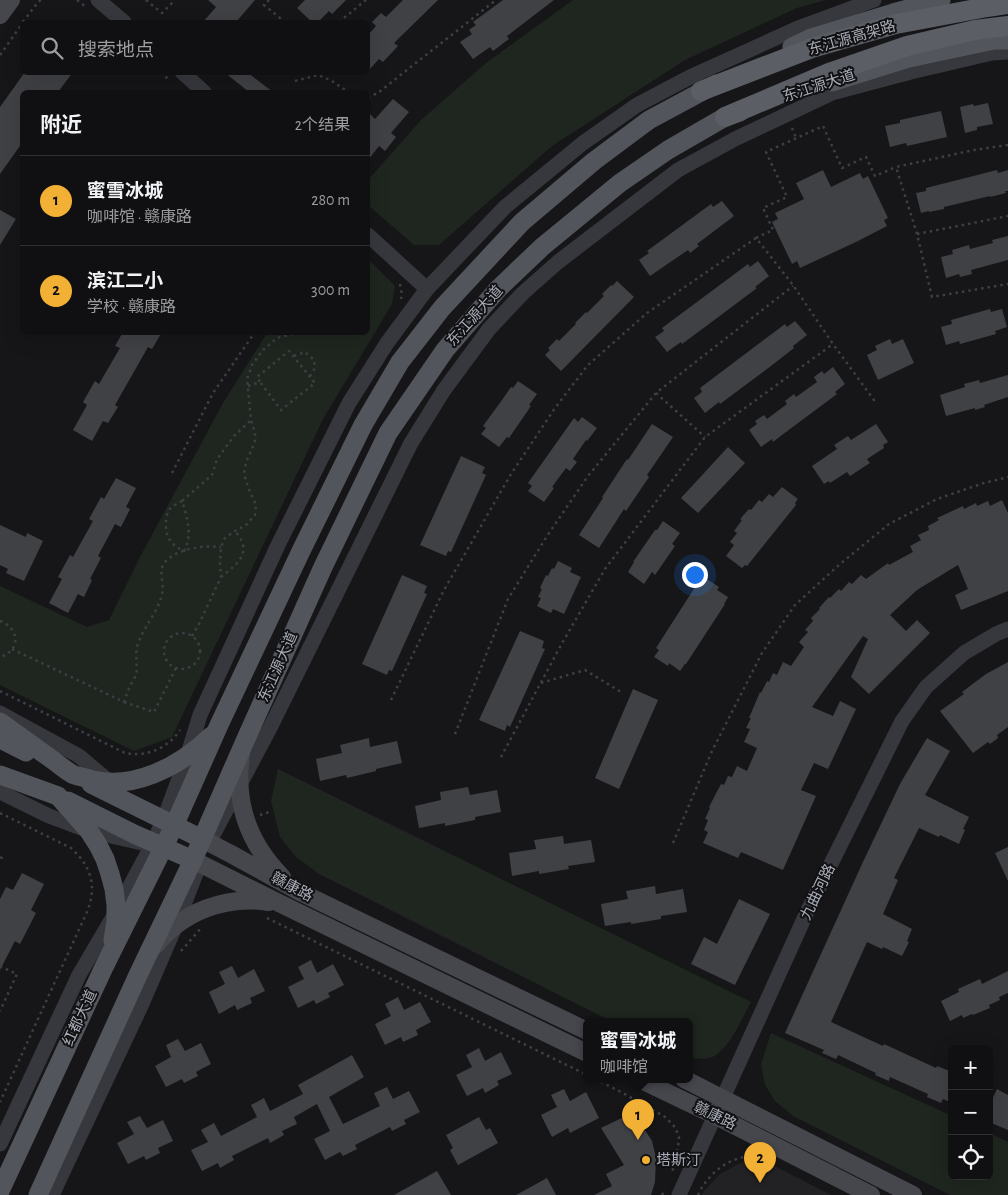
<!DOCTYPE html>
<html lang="zh">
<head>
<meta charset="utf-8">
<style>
  :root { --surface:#101012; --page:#19191b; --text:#f1f3f6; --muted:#9c9d9f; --line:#303032; --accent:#f2b134 }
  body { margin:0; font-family:"Alegreya Sans","Noto Sans SC",sans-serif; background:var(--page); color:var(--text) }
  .controls { position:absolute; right:15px; bottom:15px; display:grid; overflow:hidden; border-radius:8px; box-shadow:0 5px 20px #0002 }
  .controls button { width:45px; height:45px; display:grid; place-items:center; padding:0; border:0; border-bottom:1px solid var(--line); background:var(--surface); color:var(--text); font:25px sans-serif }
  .you { position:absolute; left:694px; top:574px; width:18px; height:18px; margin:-12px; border:4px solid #fff; border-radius:50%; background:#1a73e8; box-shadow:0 0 0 8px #1a73e833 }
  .badge { display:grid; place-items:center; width:32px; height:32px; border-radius:50%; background:var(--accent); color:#111; font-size:16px; font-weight:700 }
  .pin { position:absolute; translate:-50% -41px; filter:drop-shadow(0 1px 2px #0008) }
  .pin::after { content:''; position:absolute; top:26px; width:18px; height:15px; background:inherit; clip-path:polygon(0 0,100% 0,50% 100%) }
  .popup { position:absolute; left:583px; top:1018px; width:110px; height:65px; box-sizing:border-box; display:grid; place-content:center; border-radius:8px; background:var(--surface); filter:drop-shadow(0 1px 4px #0005); font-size:16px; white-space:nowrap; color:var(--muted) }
  .popup b { font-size:19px; color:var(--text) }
  .popup::after { content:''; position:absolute; left:50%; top:100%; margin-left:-10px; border:10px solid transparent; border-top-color:var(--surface) }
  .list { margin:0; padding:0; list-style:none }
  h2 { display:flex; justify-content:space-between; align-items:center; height:65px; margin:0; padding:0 20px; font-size:21px }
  h2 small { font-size:16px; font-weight:400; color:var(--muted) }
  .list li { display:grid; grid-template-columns:32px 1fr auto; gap:15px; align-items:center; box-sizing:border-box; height:90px; padding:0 20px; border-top:1px solid var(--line) }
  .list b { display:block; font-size:19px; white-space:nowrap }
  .list p { margin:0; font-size:16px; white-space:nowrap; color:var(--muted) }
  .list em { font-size:16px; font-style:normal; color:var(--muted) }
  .icon { flex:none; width:28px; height:28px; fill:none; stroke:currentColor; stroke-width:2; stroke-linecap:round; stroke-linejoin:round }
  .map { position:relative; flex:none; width:1008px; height:1195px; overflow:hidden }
  .search { position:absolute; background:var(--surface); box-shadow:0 5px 20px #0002; left:20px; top:20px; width:350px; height:55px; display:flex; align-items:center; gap:12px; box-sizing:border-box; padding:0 18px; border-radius:8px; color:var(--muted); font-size:19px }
  .panel { position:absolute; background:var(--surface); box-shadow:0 5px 20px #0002; left:20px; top:90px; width:350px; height:245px; border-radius:8px }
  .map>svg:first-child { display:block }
</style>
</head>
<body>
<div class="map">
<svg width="1008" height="1195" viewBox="0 0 1008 1195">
  <rect width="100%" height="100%" fill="#161618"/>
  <!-- built -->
  <path fill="#222225" d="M744 1161 769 1163 831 1195H702L703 1192 720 1174Z"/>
  <!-- green -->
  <g fill="#1e261f">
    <path d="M573 0H826L797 8 685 60 552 146 439 245H414L368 205V180L421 120 486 63Z"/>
    <path d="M368 259 395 286 392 304 323 419 172 737 134 751 0 685V586L87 627 109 620 140 557 223 403 267 333 368 332Z"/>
    <path d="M278 769 751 1002C742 1018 732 1044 716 1055 709 1060 698 1059 689 1057V1021H611L319 874 296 857 280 837 271 801Z"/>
    <path d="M771 1033 952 1116V1176H989V1133L1008 1142V1195H950L793 1116 775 1101 765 1085 761 1064Z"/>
  </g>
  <!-- building -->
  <g fill="#404145">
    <path d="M208 0H255L236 22H203L216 7Z"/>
    <path d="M305 0H346L332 14 329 11 318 22H312L297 8Z"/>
    <path d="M403 0H438L394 43 398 46 383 62 379 59 368 71V35L376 26 372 22 381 13 386 17Z"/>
    <path d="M503 0H554L507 36 509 39 493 51 490 47 473 59 460 42 472 34 469 30 476 25 473 22Z"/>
    <path d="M25 72H73L58 92H22V143L0 174V107Z"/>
    <path d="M224 72H247L273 92H249Z"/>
    <path d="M393 99 409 112 391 133 396 137 385 151 379 146 368 160V112L375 119Z"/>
    <path d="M988 103 993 124 977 127V130L965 133 960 107 973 104 974 106Z"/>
    <path d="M941 111 947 137 907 146 906 143 890 147 885 126 900 123V120Z"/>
    <path d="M823 170 831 187 860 173 863 179 868 176 888 218 884 220 887 226 858 241 800 268 797 261 792 264 772 222 778 219 775 213 804 199 796 183Z"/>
    <path d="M997 170 998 173 1008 170V191H1005L1006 193 990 197V196L944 207V209L929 212V211L921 213 916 193 926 191V188Z"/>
    <path d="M722 201 734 216 697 244 699 246 690 253 688 250 650 276 639 260 649 253 647 251 711 204 713 207Z"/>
    <path d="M0 210 16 219 0 245Z"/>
    <path d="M1008 236V260L971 270 972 274 960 277 959 274 946 278 941 257 953 254 952 250 969 245 970 249 993 243 992 240Z"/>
    <path d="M758 261 769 276 755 287 757 288 713 321 682 344 681 342 667 352 655 337 664 331 662 328 748 264 750 267Z"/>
    <path d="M617 281 634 297 561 371 545 355 550 350 548 348 557 339 559 341 576 324 575 323 586 312 587 313 604 296 602 294 611 285 612 286Z"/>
    <path d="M990 309 991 312 1002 309 1007 327 995 331 996 334 960 344 959 341 946 345 941 327 952 324 951 320Z"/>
    <path d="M795 321 807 335 793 346 794 348 771 366 720 404 719 402 705 413 694 398 702 392 700 388 785 324 787 327Z"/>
    <path d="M123 332H162L152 349 148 347 115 405 118 407 108 423 103 421 92 441 73 430 87 405 83 402 95 381 99 384 120 348 115 346Z"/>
    <path d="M890 339 892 344 903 339 914 363 878 380 867 355 877 350 875 346Z"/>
    <path d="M833 367 845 384 835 392 837 394 782 435 773 442 772 439 761 447 749 430 757 424 755 421 764 415 767 419 787 404 785 401 794 394 796 397 817 382 814 377 822 371 824 374Z"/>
    <path d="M1008 375V397L984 405 985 407 975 410V408L946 416 940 395 965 387 964 384 979 380 980 383Z"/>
    <path d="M518 381 537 394 529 405 531 406 509 438 507 437 499 447 481 434 486 428 483 426 502 400 511 387 513 388Z"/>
    <path d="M582 417 597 428 587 441 586 440 573 459 577 462 570 471 566 468 552 487 554 488 544 502 528 491 532 486 528 483 574 418 578 422Z"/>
    <path d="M652 424 673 437 647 475 649 477 626 511 624 509 599 548 579 535 603 498 602 497 627 459 628 460Z"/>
    <path d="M876 424 888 442 883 445 884 448 867 459 870 463 850 476 847 472 830 483 829 481 824 484 812 466 837 449 834 445 848 436 851 440Z"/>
    <path d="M728 447 745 463 698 513 681 498Z"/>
    <path d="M461 456 485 467 482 473 486 475 451 552 448 551 446 556 420 545Z"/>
    <path d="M116 478 136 488 126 507 130 509 121 527 115 524 98 556 101 558 90 579 92 580 84 597 78 594 68 613 49 603 62 579 58 577 70 555 73 557 93 521 89 519 101 497 104 499Z"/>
    <path d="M782 487 798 499 795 503 796 505 747 566 745 565 742 568 726 556 734 545 730 542 737 533 734 531 742 520 740 519 749 509 751 510 759 500 762 502 769 494 773 497Z"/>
    <path d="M1002 500 1008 513V591L961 610 955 595 968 589 958 565 917 590 890 615 906 631 917 620 930 633 869 694 851 677 868 639 863 636 812 707 833 716 840 701 856 709 828 769 814 763 801 790 816 796 783 870 741 852 738 858 703 843 708 832 704 830 708 820 705 819 710 808 709 807 721 784 724 785 728 776 732 777 737 766 747 771 757 748 744 742 750 729 746 728 751 718H749L760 692 761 693 767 681 769 682 773 673 777 675 783 662 791 666 804 647 799 642 808 632 805 630 813 621 811 618 820 609 819 608 829 597 830 598 839 589 841 591 849 582 852 584 861 575 866 579 888 563 889 565 913 552 910 546 921 540 918 535 929 530 928 526 939 520 937 518 963 506 964 509 976 503 977 506 988 501 990 506Z"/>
    <path d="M663 521 680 533 672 544 675 546 655 575 652 572 644 584 628 572 634 562H633L655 530H657Z"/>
    <path d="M0 525 26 537 27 533 43 541 24 581 6 573 8 569 0 565Z"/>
    <path d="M558 561 572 568 570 572 581 577 564 614 553 609 551 613 537 606 541 598 538 597 542 589 540 588 546 575 548 576 552 568 554 569Z"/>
    <path d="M402 575 427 586 424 593 427 594 392 671 389 670 387 675 362 664Z"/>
    <path d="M705 578 719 587 717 590 728 597 724 604H725L686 664H685L680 671 669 663 668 666 654 657 659 650 656 648 697 584 700 586Z"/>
    <path d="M520 631 544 641 542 648 545 649 510 727 507 725 505 731 479 720Z"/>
    <path d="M1008 662V727L997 735 998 738 990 744 988 742 973 753 940 711 964 694 962 692 986 674Z"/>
    <path d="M633 689 658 700 619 789 595 778Z"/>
    <path d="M369 738 370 747 397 741 402 763 376 769V771L347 778 346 775 320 781 316 759 342 753 340 745Z"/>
    <path d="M927 738 950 751 925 795 969 817 963 829 965 830 959 844 940 835 939 837 919 828 894 878 898 880 883 914 912 929 907 941 909 942 902 956 883 947 882 949 867 942 831 1022 883 1046 884 1044 936 1068 937 1066 952 1072V1103L943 1099 941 1103 927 1097 928 1094 890 1077 889 1081 875 1075 876 1073 838 1055 836 1059 822 1053 824 1050 785 1033 862 864 900 784Z"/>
    <path d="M468 787 470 795 497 790 501 812 475 817V820L445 826V823L419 828 415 806 441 800 440 792Z"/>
    <path d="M563 836 564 844 591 840 595 862 568 866 569 869 539 874V871L512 876 509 853 536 849 534 840Z"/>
    <path d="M1008 847V881L995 853Z"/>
    <path d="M22 873 44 884 31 910 36 913 20 944 15 941 0 970V899L6 887 13 890Z"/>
    <path d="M655 886 656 894 683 889 687 912 661 916V919L631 924V922L605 926 601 904 628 899 626 891Z"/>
    <path d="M739 899 770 914 735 985 691 964 704 937 717 944Z"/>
    <path d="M311 960 317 973 333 964 344 985 328 993 330 997 316 1004 314 1000 298 1008 288 987 304 979 298 967Z"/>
    <path d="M232 966 238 978 254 969 265 991 250 998 252 1003 237 1010 235 1005 219 1014 209 992 225 984 219 972Z"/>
    <path d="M1008 971V993L999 997 1000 1000 989 1005 990 1008 973 1015 972 1014 963 1018 962 1015 950 1021 941 1001 959 992 958 989 980 979 982 984Z"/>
    <path d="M398 997 404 1010 420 1002 431 1022 416 1030 418 1035 403 1042 401 1037 385 1045 375 1024 391 1016 385 1004Z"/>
    <path d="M178 1039 185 1051 201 1043 211 1064 196 1072 198 1076 184 1083 182 1079 166 1087 155 1066 171 1057 166 1045Z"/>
    <path d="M479 1048 485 1061 501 1052 512 1074 497 1081 499 1085 485 1093 483 1088 467 1096 456 1075 472 1067 466 1055Z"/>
    <path d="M352 1055 364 1077 329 1097 343 1124 380 1106 374 1093 387 1087 393 1099 409 1091 420 1112 404 1120 406 1124 392 1131 390 1127 355 1145 357 1149 343 1156 340 1152 325 1160 314 1139 330 1131 317 1104 294 1117 297 1124 282 1131 284 1135 270 1143 268 1138 232 1156 234 1160 220 1168 218 1163 202 1171 191 1150 208 1142 201 1130 214 1123 221 1136 257 1117 251 1105 264 1098 270 1111 303 1094 298 1085Z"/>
    <path d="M564 1089 570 1101 586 1092 599 1118 570 1133 568 1128 552 1137 541 1115 557 1107 551 1095Z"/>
    <path d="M997 1089 1008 1095V1130L989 1122V1106Z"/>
    <path d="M630 1114 643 1127 652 1141 656 1158 655 1182 651 1195H594L612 1186 606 1174 624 1165 601 1128Z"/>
    <path d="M140 1116 147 1128 163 1120 173 1141 158 1148 160 1153 146 1160 144 1156 128 1164 117 1143 134 1134 127 1122Z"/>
    <path d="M479 1117 486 1130 490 1128 498 1143 458 1165 450 1150 453 1148 446 1135Z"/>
    <path d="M437 1171 451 1195H394Z"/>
    <path d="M547 1178 556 1195H516Z"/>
  </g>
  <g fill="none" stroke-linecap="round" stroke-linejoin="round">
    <!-- path -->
    <g stroke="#3d3f44" stroke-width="2.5" stroke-dasharray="2.5 4" stroke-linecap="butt">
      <path d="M77 0 86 7"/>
      <path d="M146 0 162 13 175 0"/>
      <path d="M269 0 264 5 285 22"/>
      <path d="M23 22 38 2 41 0"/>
      <path d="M339 22 366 0"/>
      <path d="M0 55 22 24"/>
      <path d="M161 72 169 80"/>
      <path d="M295 81 318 75 332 81 348 92"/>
      <path d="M368 98 379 92 496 0"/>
      <path d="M792 128 796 138"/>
      <path d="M1008 145 974 150 896 167 917 234 932 297 1008 284"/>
      <path d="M917 234 1008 216"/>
      <path d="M756 238 773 230 763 208 787 197 766 152 823 126 842 168 866 157 875 176 896 167"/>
      <path d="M400 284 402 295 401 299"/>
      <path d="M294 356 305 352 314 360 315 368 310 376"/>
      <path d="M248 386 260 382 257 377 289 351 315 383 281 410 260 382"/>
      <path d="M656 393 705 437"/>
      <path d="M172 473 213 393 255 332"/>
      <path d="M182 501C178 503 172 506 169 510 167 513 166 519 166 522 165 537 171 545 184 551 193 535 187 517 182 501L212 475 217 459 234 436 251 420"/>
      <path d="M221 577C231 569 246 559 243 545 242 540 238 535 235 531"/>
      <path d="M0 621C20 628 21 651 0 657"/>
      <circle cx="182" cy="651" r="18"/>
      <path d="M192 636 199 624 221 577 220 563 221 547 225 538 235 531 246 525 255 515 256 505 248 487 244 474 246 462 255 442V433L251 420 247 379 252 365 263 350 277 338 300 332"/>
      <path d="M12 649 124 702C126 696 128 690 131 684 133 681 135 677 136 674 138 665 135 655 137 647 142 628 158 613 162 594 165 583 157 569 166 561 179 548 204 545 221 547"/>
      <path d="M541 683 585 670 621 692"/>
      <path d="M0 691 125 753C147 757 167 749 180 730"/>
      <path d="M391 700 444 590 511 474 555 408 588 365 647 313 756 238 793 285 833 344 876 403"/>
      <path d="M124 702 154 712 176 668"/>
      <path d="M455 734 508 599 547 536 588 476 656 393 793 286"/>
      <path d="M501 757 561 645 605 569 705 437 833 344"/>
      <path d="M0 813 71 848C92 867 97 887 87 912L0 1102"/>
      <path d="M260 815 272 811"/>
      <path d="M673 843 712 751 762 653 795 605 840 564 889 524 937 499 984 483 1008 477"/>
      <path d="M0 857 2 858 0 861"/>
      <path d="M267 918 587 1075"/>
      <path d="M181 951 202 927"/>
      <path d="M0 966 17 974 0 1011"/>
      <path d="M595 1079 623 1093 665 1117 675 1127 679 1137 678 1147 672 1173"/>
      <path d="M662 1195 665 1189"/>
      <path d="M698 1195C709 1171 735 1152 762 1157"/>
    </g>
    <!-- tertiary -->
    <g stroke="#37383d" stroke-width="15">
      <path d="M98 0 124 22"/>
      <path d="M182 72 204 92"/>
      <path d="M368 235 427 289"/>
      <path d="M0 713 79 756 111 783"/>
      <path d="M0 792 49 816 89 831 142 843"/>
      <path d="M213 835 270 728 411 443 444 390 489 329 523 293 558 262 678 170 735 139 832 93 911 72 992 53 1008 52"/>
      <path d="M0 1144 79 975 116 912 152 845 164 819 187 757 200 715 278 545 349 403 387 343 427 289 505 207 583 143 637 105 692 76 798 28 874 0"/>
      <path d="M52 1195 141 1006 176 925 200 863"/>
      <path d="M679 1195 807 912 902 721 926 687 964 653 996 634 1008 629"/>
    </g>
    <!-- secondary -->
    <g stroke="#45474d" stroke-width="18">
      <path d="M0 15 11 0"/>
      <path d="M241 755C234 803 248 843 282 877"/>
      <path d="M202 839 231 854 302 893 587 1031"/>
      <path d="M193 860 281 904 587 1053"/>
      <path d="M155 946C182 912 225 895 269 902"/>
      <path d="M639 1079 716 1116 871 1195"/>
      <path d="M684 1079 913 1195"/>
    </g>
    <!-- primary -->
    <g stroke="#53555c" stroke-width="19">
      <path d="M792 47 811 38 893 13 941 0"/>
      <path d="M832 82 909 58 994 40H1008"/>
      <path d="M0 722C17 734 33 746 50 758 57 763 64 769 72 774 76 776 82 777 86 778 131 793 180 766 211 736"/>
      <path d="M0 739 26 752"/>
      <path d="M0 775 58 796 89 831 98 845 105 859 110 874 114 889 116 905V921L113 940"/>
      <path d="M91 784 202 839"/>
      <path d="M68 801 134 834 193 860"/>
      <path d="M0 1191 104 967 174 826 219 725 301 551 363 425 400 362 442 308 522 222 594 161 649 120 716 84"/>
      <path d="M38 1195 138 975 193 860 245 741 323 567 388 433 445 350 498 289 542 247 620 183 668 150 725 117 740 112"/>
    </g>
    <!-- trunk -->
    <g stroke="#5b5e65" stroke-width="20">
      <path d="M701 91 812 48 896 24 987 7 1008 4"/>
      <path d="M725 117 829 73 907 46 975 30 1008 26"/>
    </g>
  </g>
  <!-- markers -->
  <circle fill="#f2b134" stroke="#111113" stroke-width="2" cx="646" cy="1160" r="5"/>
  <g text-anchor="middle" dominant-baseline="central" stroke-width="4" stroke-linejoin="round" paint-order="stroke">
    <!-- street labels -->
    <g font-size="15" fill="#a8adb8" stroke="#111113">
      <text transform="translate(852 38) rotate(-16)">东江源高架路</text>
      <text transform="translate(819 86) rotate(-18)">东江源大道</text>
      <text transform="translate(475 316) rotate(-48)">东江源大道</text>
      <text transform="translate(278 667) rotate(-66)">东江源大道</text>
      <text transform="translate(292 887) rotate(28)">赣康路</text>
      <text transform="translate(818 892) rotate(-64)">九曲河路</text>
      <text transform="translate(80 1018) rotate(-65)">红都大道</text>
      <text transform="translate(715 1116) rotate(26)">赣康路</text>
    </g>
    <!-- poi labels -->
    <g font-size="15" fill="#a8adb8" stroke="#111113" text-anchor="start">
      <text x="656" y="1160">塔斯汀</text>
    </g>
  </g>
</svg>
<div class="controls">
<button>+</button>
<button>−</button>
<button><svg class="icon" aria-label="locate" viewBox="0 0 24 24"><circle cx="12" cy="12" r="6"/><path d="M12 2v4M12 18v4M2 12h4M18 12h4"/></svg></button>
</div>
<div class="you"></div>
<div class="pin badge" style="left:638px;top:1140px">1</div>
<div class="popup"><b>蜜雪冰城</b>咖啡馆</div>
<div class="pin badge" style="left:760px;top:1183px">2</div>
<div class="search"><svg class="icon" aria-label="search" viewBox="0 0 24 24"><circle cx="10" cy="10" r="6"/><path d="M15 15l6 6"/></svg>搜索地点</div>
<section class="panel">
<h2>附近<small>2个结果</small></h2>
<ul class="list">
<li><span class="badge">1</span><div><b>蜜雪冰城</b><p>咖啡馆 · 赣康路</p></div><em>280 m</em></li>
<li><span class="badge">2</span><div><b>滨江二小</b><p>学校 · 赣康路</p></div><em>300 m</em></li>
</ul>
</section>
</div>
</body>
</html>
